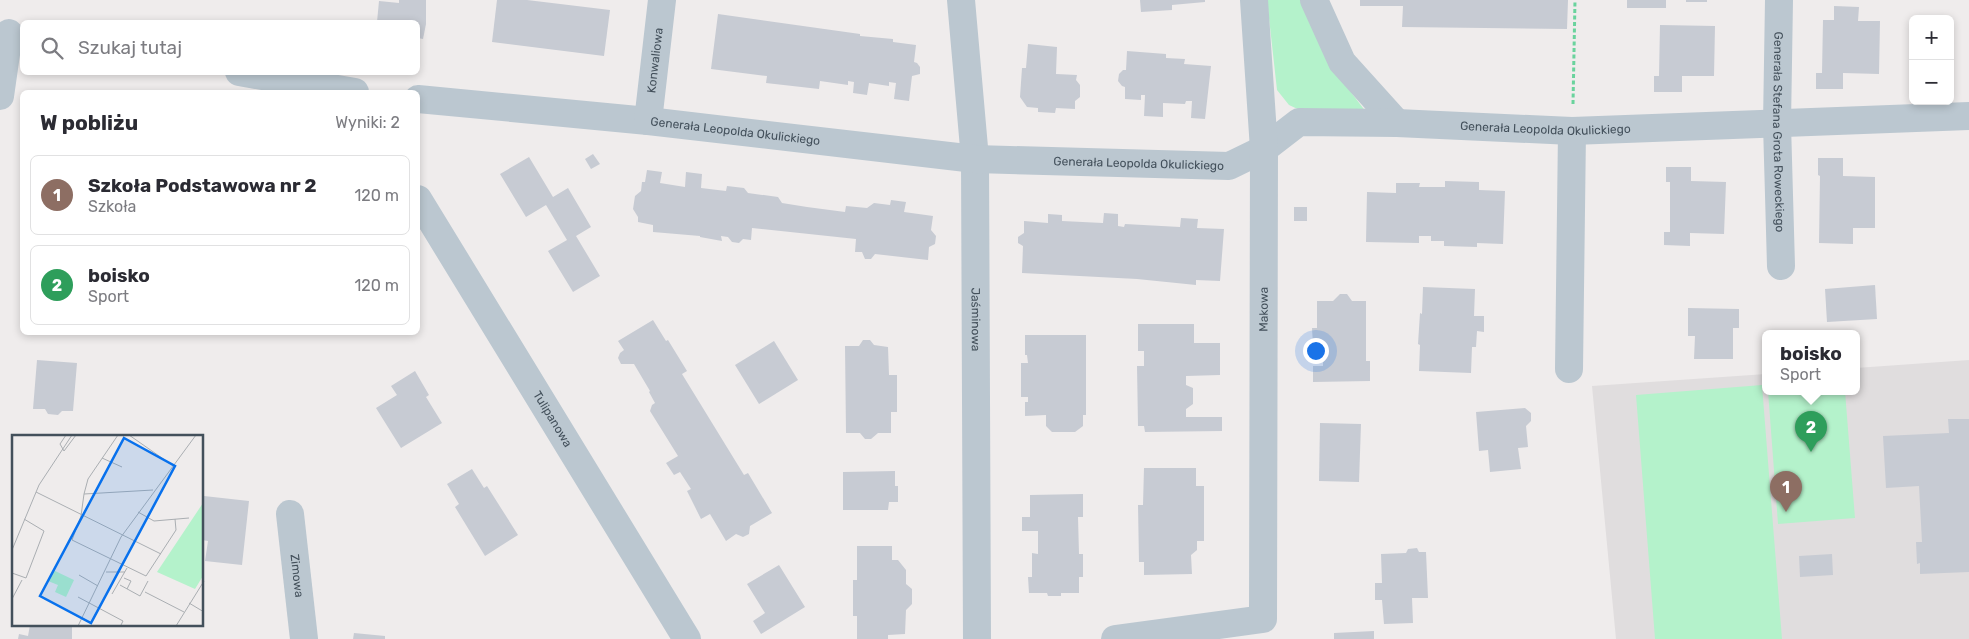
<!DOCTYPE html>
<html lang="pl">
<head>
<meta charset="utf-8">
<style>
  :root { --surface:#fff; --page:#f7f7f7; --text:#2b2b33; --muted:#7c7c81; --line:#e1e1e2; --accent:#7c3aed }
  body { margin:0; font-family:Rubik,sans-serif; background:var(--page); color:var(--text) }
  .controls { position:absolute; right:15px; top:15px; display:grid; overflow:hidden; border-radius:8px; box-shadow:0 2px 8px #0003 }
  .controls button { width:45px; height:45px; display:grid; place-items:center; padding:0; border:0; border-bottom:1px solid var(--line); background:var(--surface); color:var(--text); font:25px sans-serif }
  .you { position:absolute; left:1315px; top:350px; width:18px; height:18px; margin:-12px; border:4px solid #fff; border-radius:50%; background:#1a73e8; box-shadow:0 0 0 8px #1a73e833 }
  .badge { display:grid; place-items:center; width:32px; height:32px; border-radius:50%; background:var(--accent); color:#fff; font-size:16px; font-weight:700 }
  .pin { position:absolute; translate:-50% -41px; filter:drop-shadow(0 1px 2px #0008) }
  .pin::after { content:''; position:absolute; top:26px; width:18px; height:15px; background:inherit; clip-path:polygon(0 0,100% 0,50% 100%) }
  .popup { position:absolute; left:1762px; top:330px; width:98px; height:65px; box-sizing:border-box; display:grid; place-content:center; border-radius:8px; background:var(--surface); filter:drop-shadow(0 1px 4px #0005); font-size:16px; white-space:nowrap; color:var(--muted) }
  .popup b { font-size:19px; color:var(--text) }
  .popup::after { content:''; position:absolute; left:50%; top:100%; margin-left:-10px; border:10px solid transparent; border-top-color:var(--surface) }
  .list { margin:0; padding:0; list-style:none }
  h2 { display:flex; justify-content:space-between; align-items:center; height:65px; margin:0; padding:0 20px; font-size:21px }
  h2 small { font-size:16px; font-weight:400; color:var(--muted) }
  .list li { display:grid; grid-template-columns:32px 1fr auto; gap:15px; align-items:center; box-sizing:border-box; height:80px; margin:0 10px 10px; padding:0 10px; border:1px solid var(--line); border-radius:8px }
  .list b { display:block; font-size:19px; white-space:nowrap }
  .list p { margin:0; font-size:16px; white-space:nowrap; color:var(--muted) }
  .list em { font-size:16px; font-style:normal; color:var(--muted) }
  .icon { flex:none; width:28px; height:28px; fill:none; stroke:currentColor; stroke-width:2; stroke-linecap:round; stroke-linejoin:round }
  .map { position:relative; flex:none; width:1969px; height:639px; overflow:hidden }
  .search { position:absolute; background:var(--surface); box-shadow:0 2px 8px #0003; left:20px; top:20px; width:400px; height:55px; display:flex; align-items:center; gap:12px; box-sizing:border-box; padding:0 18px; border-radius:8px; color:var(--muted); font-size:19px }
  .panel { position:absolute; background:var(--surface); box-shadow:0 2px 8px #0003; left:20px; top:90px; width:400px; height:245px; border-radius:8px }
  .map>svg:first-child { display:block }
</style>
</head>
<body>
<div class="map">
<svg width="1969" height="639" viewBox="0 0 1969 639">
  <rect width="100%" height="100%" fill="#efecec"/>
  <!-- education -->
  <path fill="#e0ddde" d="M1969 360V639H1616L1592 386 1766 374V391H1856V368Z"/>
  <!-- green -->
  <g fill="#b4f2cb">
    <path d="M1267 0H1301L1328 62 1366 112H1304L1289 105 1277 90Z"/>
    <path d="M1762 385 1782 639H1655L1636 395Z"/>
    <path d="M1768 391H1845L1855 518 1778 524Z"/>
  </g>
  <!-- building -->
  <g fill="#c7cbd3">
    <path d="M399 0H426V24L423 39 418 38V22H377L379 1 399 3Z"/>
    <path d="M497 0H527L610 10 604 56 492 42Z"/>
    <path d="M1140 0H1205V2L1172 5V10L1141 12Z"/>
    <path d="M1360 0H1568L1567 29 1402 27 1403 6H1360Z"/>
    <rect x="1627" y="0" width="39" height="8"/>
    <rect x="1686" y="0" width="21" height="2"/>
    <path d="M1834 6 1859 7 1858 21H1880L1879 74 1843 73V89H1816V73H1822L1823 20H1834Z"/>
    <path d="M718 14 860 34V36L893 39V42L916 45 914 62 917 63 920 67V74L912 76 909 101 894 99 896 83 889 82V86L869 83 867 95 853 93 854 82 848 81V85L820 81 819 89 766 83 767 76 711 69Z"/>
    <path d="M1660 25 1715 26 1714 76H1682V92H1654V76H1659Z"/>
    <path d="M1028 44 1057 47 1056 74 1077 75 1076 80 1080 85V97L1075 101V109L1056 108 1055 113 1038 112V108L1027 107 1020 97 1022 68H1026Z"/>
    <path d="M1127 51 1166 54V58L1185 59 1184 64 1211 66 1205 119 1191 118 1192 101H1186L1185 104 1163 103V117L1144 116 1145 95H1141V100L1125 99V87L1122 86 1118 81 1119 74 1123 70H1126Z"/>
    <path d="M593 154 600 164 591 169 585 159Z"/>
    <path d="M529 157 553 197 568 188 591 227 576 236 600 276 573 292 548 251 567 240 546 205 526 217 500 174Z"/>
    <path d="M1818 158H1843V176L1875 177V228H1853V244L1819 243 1820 176 1818 175Z"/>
    <path d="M1666 167H1691V181L1726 182 1724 234 1690 233V246L1664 245V232H1670V182H1666Z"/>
    <path d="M647 170 662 172 660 183 685 187 686 172 702 174 701 188 726 191 727 186 744 188 748 193 778 197 782 203 807 207 845 212 846 206 867 208 874 203 890 205 891 200 906 202 904 212 933 216 931 230 936 236 935 244 929 247 928 260 875 254 871 259H865L862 252H855L856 239 752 228 751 240 743 239 739 243 732 242 728 237 721 236 722 241 700 237V236L653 232V225L638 222V217L633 209 635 196 641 191 642 182H645Z"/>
    <path d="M1445 181 1479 182V190L1505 191 1503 244 1477 243V247L1444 246V241H1431V236H1419V243L1366 242 1367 192 1396 193V183H1420L1419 187H1445Z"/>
    <rect x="1294" y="207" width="13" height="14"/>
    <path d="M1104 213 1118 214V226L1124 227 1125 224 1180 227 1181 218 1198 219 1197 228 1224 229 1220 281 1196 280V285L1137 279 1022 273 1023 246 1018 243V237L1024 233V221L1048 223V214L1062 215V221L1103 223Z"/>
    <path d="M1875 285 1877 319 1827 322 1825 289Z"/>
    <path d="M1423 287 1475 289 1474 316H1484V332L1477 331 1476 347H1472L1471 373 1419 371 1420 345 1418 344 1420 313 1422 314Z"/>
    <path d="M1340 294H1347L1352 301H1366V361H1370V381L1313 382V366H1323V360H1321V344L1313 345 1312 328H1317V301H1333Z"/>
    <path d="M1688 308 1739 309V328H1733V359H1694L1695 336H1688Z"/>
    <path d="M653 320 666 341 668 340 687 371 682 374 744 475 748 473 772 513 750 526 749 534 743 537 736 534 726 541 710 514 701 519 687 491 691 489 680 472 674 475 666 463 678 456 650 411 652 405 655 403 649 392 650 391 634 364H621L618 358 620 353 624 350 618 341Z"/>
    <path d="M1138 324H1194V343H1220V375L1186 376V385L1193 388V404L1186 409V417H1222V431L1145 432 1144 426H1138L1137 366H1144V351H1138Z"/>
    <path d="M1025 335H1086V415H1083V426L1075 432H1052L1046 426V415L1025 416V402H1028V397H1021V363H1028L1027 355H1025Z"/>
    <path d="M863 340H870L874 345 888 347 889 375H897V412H891V433H878L871 439H865L860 433H846L845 346H859Z"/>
    <path d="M774 341 798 380 759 404 735 365Z"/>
    <path d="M37 360 77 363 73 411H62L58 415 48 414 45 409H33Z"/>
    <path d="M415 371 429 395 426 397 442 423 401 448 376 408 397 395 391 386Z"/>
    <path d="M1525 408 1531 413V421L1526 426 1528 447 1518 448 1521 469 1490 472 1488 450 1479 451 1476 412Z"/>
    <path d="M1948 419H1969V572L1920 574V563L1917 564 1916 542H1922L1919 486 1886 488 1883 436 1949 433Z"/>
    <path d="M1320 423 1361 424 1359 482 1319 481Z"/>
    <path d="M1144 468H1196V486H1204V541H1197V550L1191 555 1192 574 1144 575V562H1139L1138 505H1143Z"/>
    <path d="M472 469 484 488 487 486 518 535 485 556 455 507 459 504 447 484Z"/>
    <path d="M895 471V486H898V502H889L888 510H843V472Z"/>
    <path d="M1083 494V517H1078L1079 554H1083V577H1079V593H1061V596H1048L1047 593H1029L1028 577H1032V553L1038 554V531H1022V517H1030V495Z"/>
    <path d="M204 496 249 501 242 565 205 561 208 541 202 540Z"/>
    <path d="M857 546H892V560H898L906 570V584L912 589V604L906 610 905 634 888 635V639H857V616H853V580H857Z"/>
    <path d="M1417 548 1419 552H1426L1428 598H1412L1413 623 1384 624 1382 600H1375V583H1382L1381 554 1406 553 1408 549Z"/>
    <path d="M1832 554 1833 575 1800 577 1799 556Z"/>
    <path d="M779 565 805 607 761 634 753 621 765 613 747 584Z"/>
    <path d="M30 625H72V639H18L19 634 28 636Z"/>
    <path d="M1374 631V639H1334V633Z"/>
    <path d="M354 633 385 636V639H353Z"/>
  </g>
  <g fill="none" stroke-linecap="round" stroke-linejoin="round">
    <!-- path -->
    <path stroke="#6ad39d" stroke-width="3" stroke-dasharray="4 2.5" stroke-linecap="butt" d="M1573 104 1575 0"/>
    <!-- minor -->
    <g stroke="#bbc7d0" stroke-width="28">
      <path id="s1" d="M961 0 975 159 977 639"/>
      <path d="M1314 0 1342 62 1397 123"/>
      <path id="s2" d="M1779 0 1777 124 1781 266"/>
      <path d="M239 72 355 92"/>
      <path d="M0 96 9 33"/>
      <path id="s3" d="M418 99 648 121 975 159 1229 166 1264 149 1299 122 1397 123 1572 131 1969 116"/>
      <path id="s4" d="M648 121 662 0"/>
      <path id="s5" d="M418 199 687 639"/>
      <path d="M1569 369 1572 131"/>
      <path id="s6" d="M290 514 304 639"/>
      <path id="s7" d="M1115 639 1263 619 1264 149 1254 0"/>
    </g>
  </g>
  <g text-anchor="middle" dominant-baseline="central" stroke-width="5" stroke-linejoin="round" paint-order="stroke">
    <!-- street labels -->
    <g font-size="12" fill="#43505b" stroke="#fff">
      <text stroke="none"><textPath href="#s4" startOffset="61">Konwaliowa</textPath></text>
      <text stroke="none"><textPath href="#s3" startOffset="1144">Generała Leopolda Okulickiego</textPath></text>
      <text stroke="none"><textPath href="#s3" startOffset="319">Generała Leopolda Okulickiego</textPath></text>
      <text stroke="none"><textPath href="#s2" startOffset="132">Generała Stefana Grota Roweckiego</textPath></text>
      <text stroke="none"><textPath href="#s3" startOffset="724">Generała Leopolda Okulickiego</textPath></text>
      <text stroke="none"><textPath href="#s7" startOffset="459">Makowa</textPath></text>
      <text stroke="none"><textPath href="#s1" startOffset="320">Jaśminowa</textPath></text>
      <text stroke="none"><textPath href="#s5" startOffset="258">Tulipanowa</textPath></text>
      <text stroke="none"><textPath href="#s6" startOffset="62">Zimowa</textPath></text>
    </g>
  </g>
  <!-- overview -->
  <g transform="translate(12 435)">
    <rect width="191" height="191" fill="#efecec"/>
    <path d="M191 68V141L183 154 145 137ZM41 135 62 145 54 162 43 157 46 150 36 146Z" fill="#b4f2cb"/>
    <path fill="none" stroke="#aaaeb2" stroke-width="1" d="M54 0 48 9 52 16 64 0M117 0 160 30M90 23 110 32M141 55 72 59 69 81 60 105 134 141 164 95 163 84M24 57 149 119M72 59 76 44 106 0M126 77 142 86 177 83M0 115 27 50 60 0M94 137H113M0 138 14 143 32 96 12 84M67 140 86 151M112 143 119 146 115 154M108 150 128 161 136 146M133 157 172 177M100 159 115 133M66 162 111 186 109 190M0 164 10 145M177 168 192 177M66 191 109 102 184 0M164 191 192 146"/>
    <path fill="#0871ed" fill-opacity="0.15" stroke="#0871ed" stroke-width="2.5" d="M112 3 163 31 79 188 28 161Z"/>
    <rect width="191" height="191" fill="none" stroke="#43505b" stroke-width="2.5"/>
  </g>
</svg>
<div class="controls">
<button>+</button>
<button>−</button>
</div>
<div class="you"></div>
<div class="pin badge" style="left:1786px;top:512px;background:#8d6e63">1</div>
<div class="pin badge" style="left:1811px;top:452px;background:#2e9e5b">2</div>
<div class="popup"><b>boisko</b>Sport</div>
<div class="search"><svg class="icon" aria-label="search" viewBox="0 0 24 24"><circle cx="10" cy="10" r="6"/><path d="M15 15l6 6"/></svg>Szukaj tutaj</div>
<section class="panel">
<h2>W pobliżu<small>Wyniki: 2</small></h2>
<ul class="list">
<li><span class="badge" style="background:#8d6e63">1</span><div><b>Szkoła Podstawowa nr 2</b><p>Szkoła</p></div><em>120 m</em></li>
<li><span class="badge" style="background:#2e9e5b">2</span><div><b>boisko</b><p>Sport</p></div><em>120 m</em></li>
</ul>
</section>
</div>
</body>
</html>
